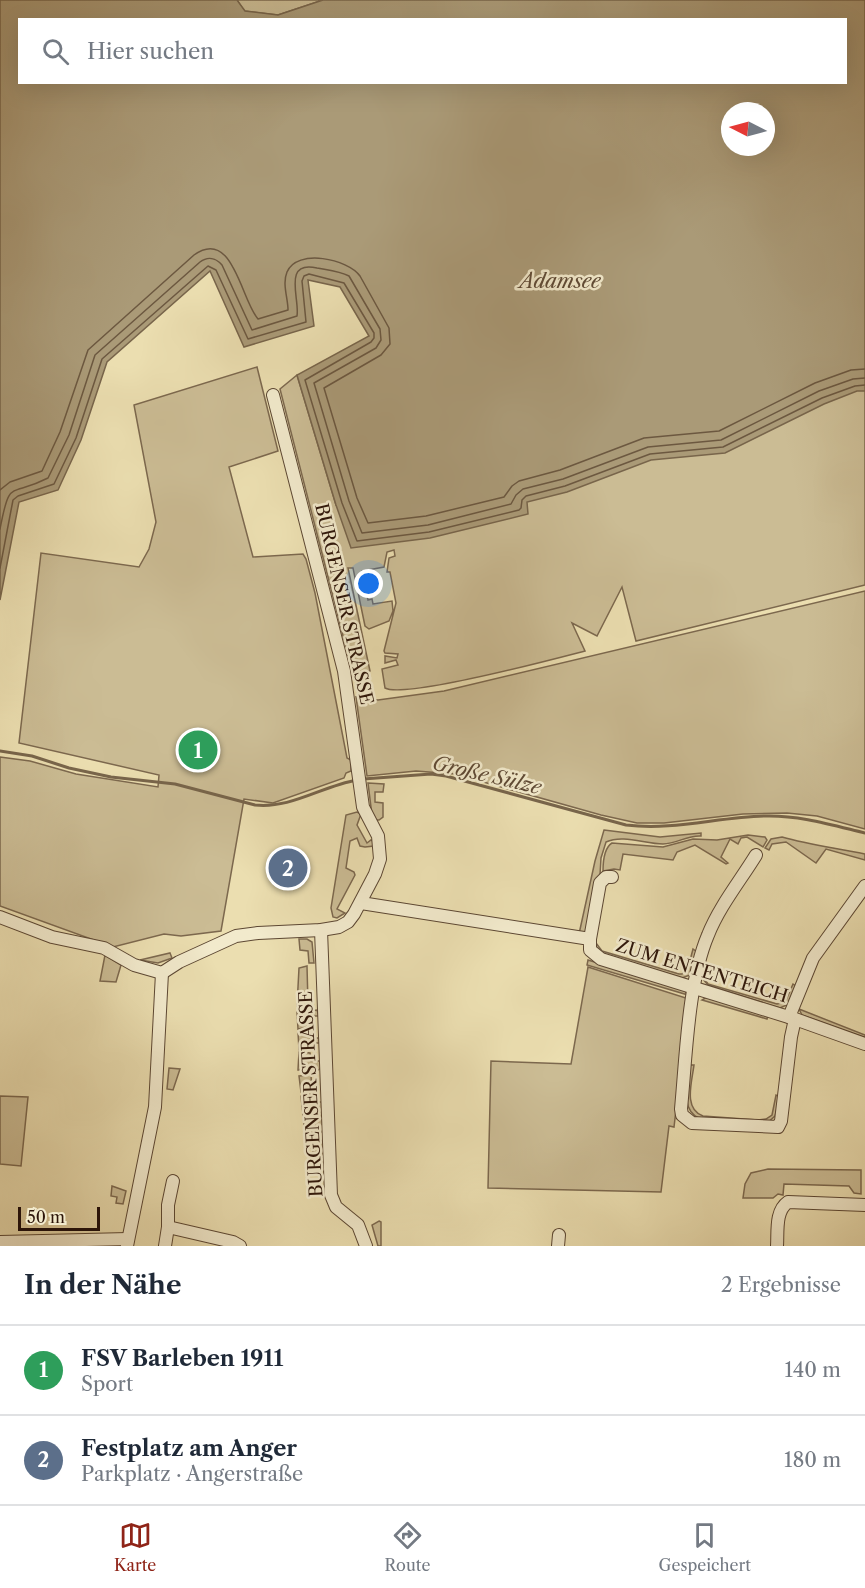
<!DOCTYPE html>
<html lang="de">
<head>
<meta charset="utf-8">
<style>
  :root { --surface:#fff; --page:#f6f6f7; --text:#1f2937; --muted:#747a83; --line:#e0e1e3; --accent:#8f2418 }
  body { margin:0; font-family:"Libre Caslon Text",serif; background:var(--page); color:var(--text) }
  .compass { position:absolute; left:721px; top:102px; width:54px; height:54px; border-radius:50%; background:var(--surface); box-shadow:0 6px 24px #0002; rotate:276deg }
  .scale { position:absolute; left:18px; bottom:15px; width:82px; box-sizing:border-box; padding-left:6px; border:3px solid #2d1509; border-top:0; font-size:16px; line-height:21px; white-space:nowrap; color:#2d1509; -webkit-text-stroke:4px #f2eacc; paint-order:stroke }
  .you { position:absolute; left:369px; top:584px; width:21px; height:21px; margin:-15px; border:4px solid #fff; border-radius:50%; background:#1a73e8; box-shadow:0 0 0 9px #1a73e833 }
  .badge { display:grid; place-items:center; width:39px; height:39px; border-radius:50%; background:var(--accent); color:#fff; font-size:20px; font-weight:700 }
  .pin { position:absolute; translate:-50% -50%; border:3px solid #fff; box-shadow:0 2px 6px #0006 }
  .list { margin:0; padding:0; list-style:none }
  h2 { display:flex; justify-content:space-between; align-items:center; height:78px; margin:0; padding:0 24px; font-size:26px }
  h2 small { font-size:20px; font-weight:400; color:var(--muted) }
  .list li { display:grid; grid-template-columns:39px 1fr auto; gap:18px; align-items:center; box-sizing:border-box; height:90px; padding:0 24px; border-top:2px solid var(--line) }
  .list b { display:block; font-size:22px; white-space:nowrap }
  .list p { margin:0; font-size:20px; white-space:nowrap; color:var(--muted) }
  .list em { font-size:20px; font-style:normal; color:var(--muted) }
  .icon { flex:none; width:33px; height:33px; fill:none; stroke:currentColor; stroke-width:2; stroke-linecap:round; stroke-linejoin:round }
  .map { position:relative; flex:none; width:865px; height:1246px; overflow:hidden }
  .search { position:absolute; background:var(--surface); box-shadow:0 6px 24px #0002; left:18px; right:18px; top:18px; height:66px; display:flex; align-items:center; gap:15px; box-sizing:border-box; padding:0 21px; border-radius:0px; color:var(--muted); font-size:22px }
  .sheet { height:258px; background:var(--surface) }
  nav { display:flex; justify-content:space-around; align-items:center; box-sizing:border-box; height:84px; border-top:2px solid var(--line); background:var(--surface); font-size:16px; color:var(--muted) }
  nav a { display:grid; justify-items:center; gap:3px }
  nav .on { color:var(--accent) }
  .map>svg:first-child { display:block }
</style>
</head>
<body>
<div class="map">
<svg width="865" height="1246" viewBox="0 0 865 1246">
  <rect width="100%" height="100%" fill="#ebdeb0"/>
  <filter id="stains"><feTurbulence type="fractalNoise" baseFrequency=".00333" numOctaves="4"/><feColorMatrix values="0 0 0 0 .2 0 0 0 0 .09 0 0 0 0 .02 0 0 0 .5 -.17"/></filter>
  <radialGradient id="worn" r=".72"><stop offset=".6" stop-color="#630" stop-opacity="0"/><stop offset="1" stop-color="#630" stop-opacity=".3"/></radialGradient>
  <!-- green -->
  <g fill="#cbbc94" stroke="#7c684e" stroke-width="1.5">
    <path d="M237 0H323L278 15 244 11Z"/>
    <path d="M865 360V585L636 641 622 587 597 636 572 623 585 651C554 659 404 699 385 688L382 669 398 665 396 660 385 663V656L397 658 398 654 385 653 384 651 396 603 390 572H387L389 558 395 556 394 550 387 552 384 567 362 571 368 600 372 599 373 604 392 601 393 611 389 621 369 629 365 626 353 568H348L370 671 353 675 280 389 297 375 336 505Z"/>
    <path d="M257 367 278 451 229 467 253 557 303 554 306 559 315 593 347 758 351 760V771L346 773 344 778 273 803 244 799 221 931 181 936 164 934 113 947 0 906V757L30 761 76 774 158 787 159 775 19 743 41 553 139 567 149 549 156 522 134 405Z"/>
    <path d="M865 591V829L817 816 787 813 743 814 664 823H637L601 815 455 774 416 771 367 776 356 697 378 700 444 691Z"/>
    <path d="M368 783 384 784 383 792H375V802L383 803V817L379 820H375L372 815Z"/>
    <path d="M357 812 361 814 357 825 367 843 371 840 375 842 374 846 365 847 360 846 357 838 350 841 346 868 354 872 355 875 337 909 345 913 337 918 333 917 331 908 346 815Z"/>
    <path d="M604 830 660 837 701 833V836C687 835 677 844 663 844 645 844 623 834 606 842L601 858 600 875 588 933 579 934 595 861Z"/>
    <path d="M748 835 765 837 767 840 763 847 747 837 741 838 738 844 730 839 721 857 728 863 726 864 695 845 677 852 673 860 623 854 620 870 614 869 603 871C603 862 604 848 612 843L663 847 693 839 717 840Z"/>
    <path d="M782 837C810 845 837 848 865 854V860L826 849 816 863 786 842 772 844 769 850 765 848 771 839Z"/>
    <path d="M299 939H307L312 942 314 963H309L308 951 300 950Z"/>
    <path d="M596 943 602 951 679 974H682L688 968 693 949 697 952 690 975 682 978 606 955 596 948Z"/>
    <path d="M170 953 172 958 158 963 140 960Z"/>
    <path d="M105 955 121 965 116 982 100 981Z"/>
    <path d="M588 960 684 990 688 995 587 965Z"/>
    <path d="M703 964H706L704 978 708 984 777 1004 785 1002 793 984 796 986 789 1004 780 1008 709 986 701 977Z"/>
    <path d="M307 966 308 1004 297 1006 299 968Z"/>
    <path d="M588 967 689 999 674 1127 669 1126 661 1192 488 1188 491 1061 571 1064Z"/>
    <path d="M707 997 768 1015 767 1019 702 1000Z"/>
    <path d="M799 1009 865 1035V1038L810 1018 802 1015Z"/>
    <path d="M317 1010 319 1016H309V1027L298 1029 297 1012Z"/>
    <path d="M308 1030 310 1038H319L320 1043H310V1049L299 1050 298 1032Z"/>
    <path d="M299 1052 310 1053 311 1061H321V1068L318 1070H298Z"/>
    <path d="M690 1065H694C692 1082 683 1109 703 1116L758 1120 766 1119 772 1115 776 1095 780 1097 775 1116 767 1123 700 1119C679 1109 688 1084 690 1065Z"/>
    <path d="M169 1068 180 1069 173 1090 167 1089Z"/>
    <path d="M311 1075 312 1092H301L299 1076Z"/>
    <path d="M311 1094 312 1102H324V1132L305 1134 301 1096Z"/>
    <path d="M0 1096 28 1097 21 1166 0 1164Z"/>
    <path d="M313 1139 324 1141 325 1157 315 1159 312 1148H307L305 1143H313Z"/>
    <path d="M768 1169 861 1170V1194L854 1193 849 1186 784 1184 783 1195 778 1194 773 1198H743L745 1184 751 1173Z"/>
    <path d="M112 1186 126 1191 123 1204 116 1203 117 1197 111 1196Z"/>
    <path d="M379 1221 381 1222V1246H378L372 1225Z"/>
  </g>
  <!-- water -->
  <path fill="#aa9a77" stroke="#78654b" stroke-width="1.5" fill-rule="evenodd" d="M0 0H237L245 11 278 15 323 0H865V391H857L824 404 725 453 651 460 567 492 527 502 528 514 430 538 351 548 336 505 297 375 369 336 340 287 308 280 314 326 244 347 210 271 107 362 81 440 58 490 19 502 0 600ZM20 20H846V82H20ZM730 111H766V147H730Z"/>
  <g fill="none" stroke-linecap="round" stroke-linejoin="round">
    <!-- shore -->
    <g stroke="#6c5840" stroke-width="1.5">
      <path d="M0 490 10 482 42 471 60 432 88 350 194 255C233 227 241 300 258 319L288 310C288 298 282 284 287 272 297 248 348 259 360 276L389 328 390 344 381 355 324 388 357 498 368 523 426 516 504 497 512 486 519 481 560 470 644 438 719 431 815 383 851 370 865 369"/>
      <path d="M0 529C10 477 9 498 48 478L69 435 95 355 200 262C208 256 216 258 222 265L252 330 297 316C300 299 282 260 317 268 327 270 339 271 349 276L380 329 381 340 376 348 314 383 349 501 362 533 428 525 511 504 516 495 523 489 563 479 648 447 721 440 819 391 853 379 865 378"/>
      <path d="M0 568 13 500 18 496 54 484 76 438 102 359 208 266 216 270 248 339 306 322 302 281 304 276 309 274 344 283 374 333V338L371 342 305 380 342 503 357 541 429 532 519 510 521 508 522 500 526 496 565 486 650 454 723 447 822 398 855 386 865 385"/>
    </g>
    <!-- stream -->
    <g stroke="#78654b" stroke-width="3">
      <path d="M0 751 32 756 69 768 111 777 175 784 255 805C291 809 322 786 357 780"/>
      <path d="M363 779 431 774 446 776 626 825C673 831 718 817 765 816 799 815 832 825 865 833"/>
    </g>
    <defs>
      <g id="street">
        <path d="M756 855C740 881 719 907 708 935 688 982 686 1057 681 1109L682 1115 692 1123 778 1127 781 1121 791 1037 795 1019"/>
        <path d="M361 903 590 939V950L601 959 795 1019 865 1044"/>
        <path d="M0 917 52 937 104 948 134 965 162 973 179 962 236 936 258 933 321 930 339 927 348 922 354 914 375 874 380 859 378 836 363 807 344 671 273 395"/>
        <path d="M321 930 331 1195 336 1207 358 1225 366 1246"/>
        <path d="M590 939 600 883 606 877H612"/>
        <path d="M789 1017 813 958 865 886"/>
        <path d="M168 1227V1205L173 1181"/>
        <path d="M0 1242 128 1239"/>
        <path d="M127 1246 155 1107 162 973"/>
        <path d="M165 1246 168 1227 233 1242 240 1246"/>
        <path d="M558 1246 559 1235"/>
        <path d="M777 1246C778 1231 775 1211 788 1202L865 1205"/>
      </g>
    </defs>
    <!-- street casing -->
    <use href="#street" stroke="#5c4733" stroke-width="14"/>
    <!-- street -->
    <use href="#street" stroke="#f2eacc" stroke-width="12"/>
  </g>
  <g text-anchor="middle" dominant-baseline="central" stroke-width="5" stroke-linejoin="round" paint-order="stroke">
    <!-- street labels -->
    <g font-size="18" fill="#2d1509" stroke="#f2eacc">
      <text transform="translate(344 604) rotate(77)">BURGENSER STRASSE</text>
      <text transform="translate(702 971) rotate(17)">ZUM ENTENTEICH</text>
      <text transform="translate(311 1094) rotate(-93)">BURGENSER STRASSE</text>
    </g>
    <!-- water labels -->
    <g font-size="20" font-style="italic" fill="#5f4a35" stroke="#f2eacc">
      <text x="560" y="281">Adamsee</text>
      <text transform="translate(487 775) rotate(13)">Große Sülze</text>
    </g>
  </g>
  <rect width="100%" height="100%" filter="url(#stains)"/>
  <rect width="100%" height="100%" fill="url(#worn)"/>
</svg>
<svg class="compass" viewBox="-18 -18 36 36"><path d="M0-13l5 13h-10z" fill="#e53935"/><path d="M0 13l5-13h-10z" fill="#747a83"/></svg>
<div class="scale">50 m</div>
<div class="you"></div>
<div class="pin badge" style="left:198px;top:750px;background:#2e9e5b">1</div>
<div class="pin badge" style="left:288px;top:868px;background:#5c6f8a">2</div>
<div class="search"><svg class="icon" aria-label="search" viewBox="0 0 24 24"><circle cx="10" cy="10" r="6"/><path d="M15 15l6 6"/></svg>Hier suchen</div>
</div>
<section class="sheet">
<h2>In der Nähe<small>2 Ergebnisse</small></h2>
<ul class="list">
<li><span class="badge" style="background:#2e9e5b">1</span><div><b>FSV Barleben 1911</b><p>Sport</p></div><em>140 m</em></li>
<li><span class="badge" style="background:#5c6f8a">2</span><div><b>Festplatz am Anger</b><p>Parkplatz · Angerstraße</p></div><em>180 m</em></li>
</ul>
</section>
<nav>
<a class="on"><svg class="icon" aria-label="map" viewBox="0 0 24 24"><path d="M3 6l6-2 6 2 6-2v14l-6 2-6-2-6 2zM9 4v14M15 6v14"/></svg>Karte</a>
<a><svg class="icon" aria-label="directions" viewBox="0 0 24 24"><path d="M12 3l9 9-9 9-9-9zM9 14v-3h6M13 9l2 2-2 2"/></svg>Route</a>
<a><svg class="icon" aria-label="saved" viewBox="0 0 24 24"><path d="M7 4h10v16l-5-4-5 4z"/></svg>Gespeichert</a>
</nav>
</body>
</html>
